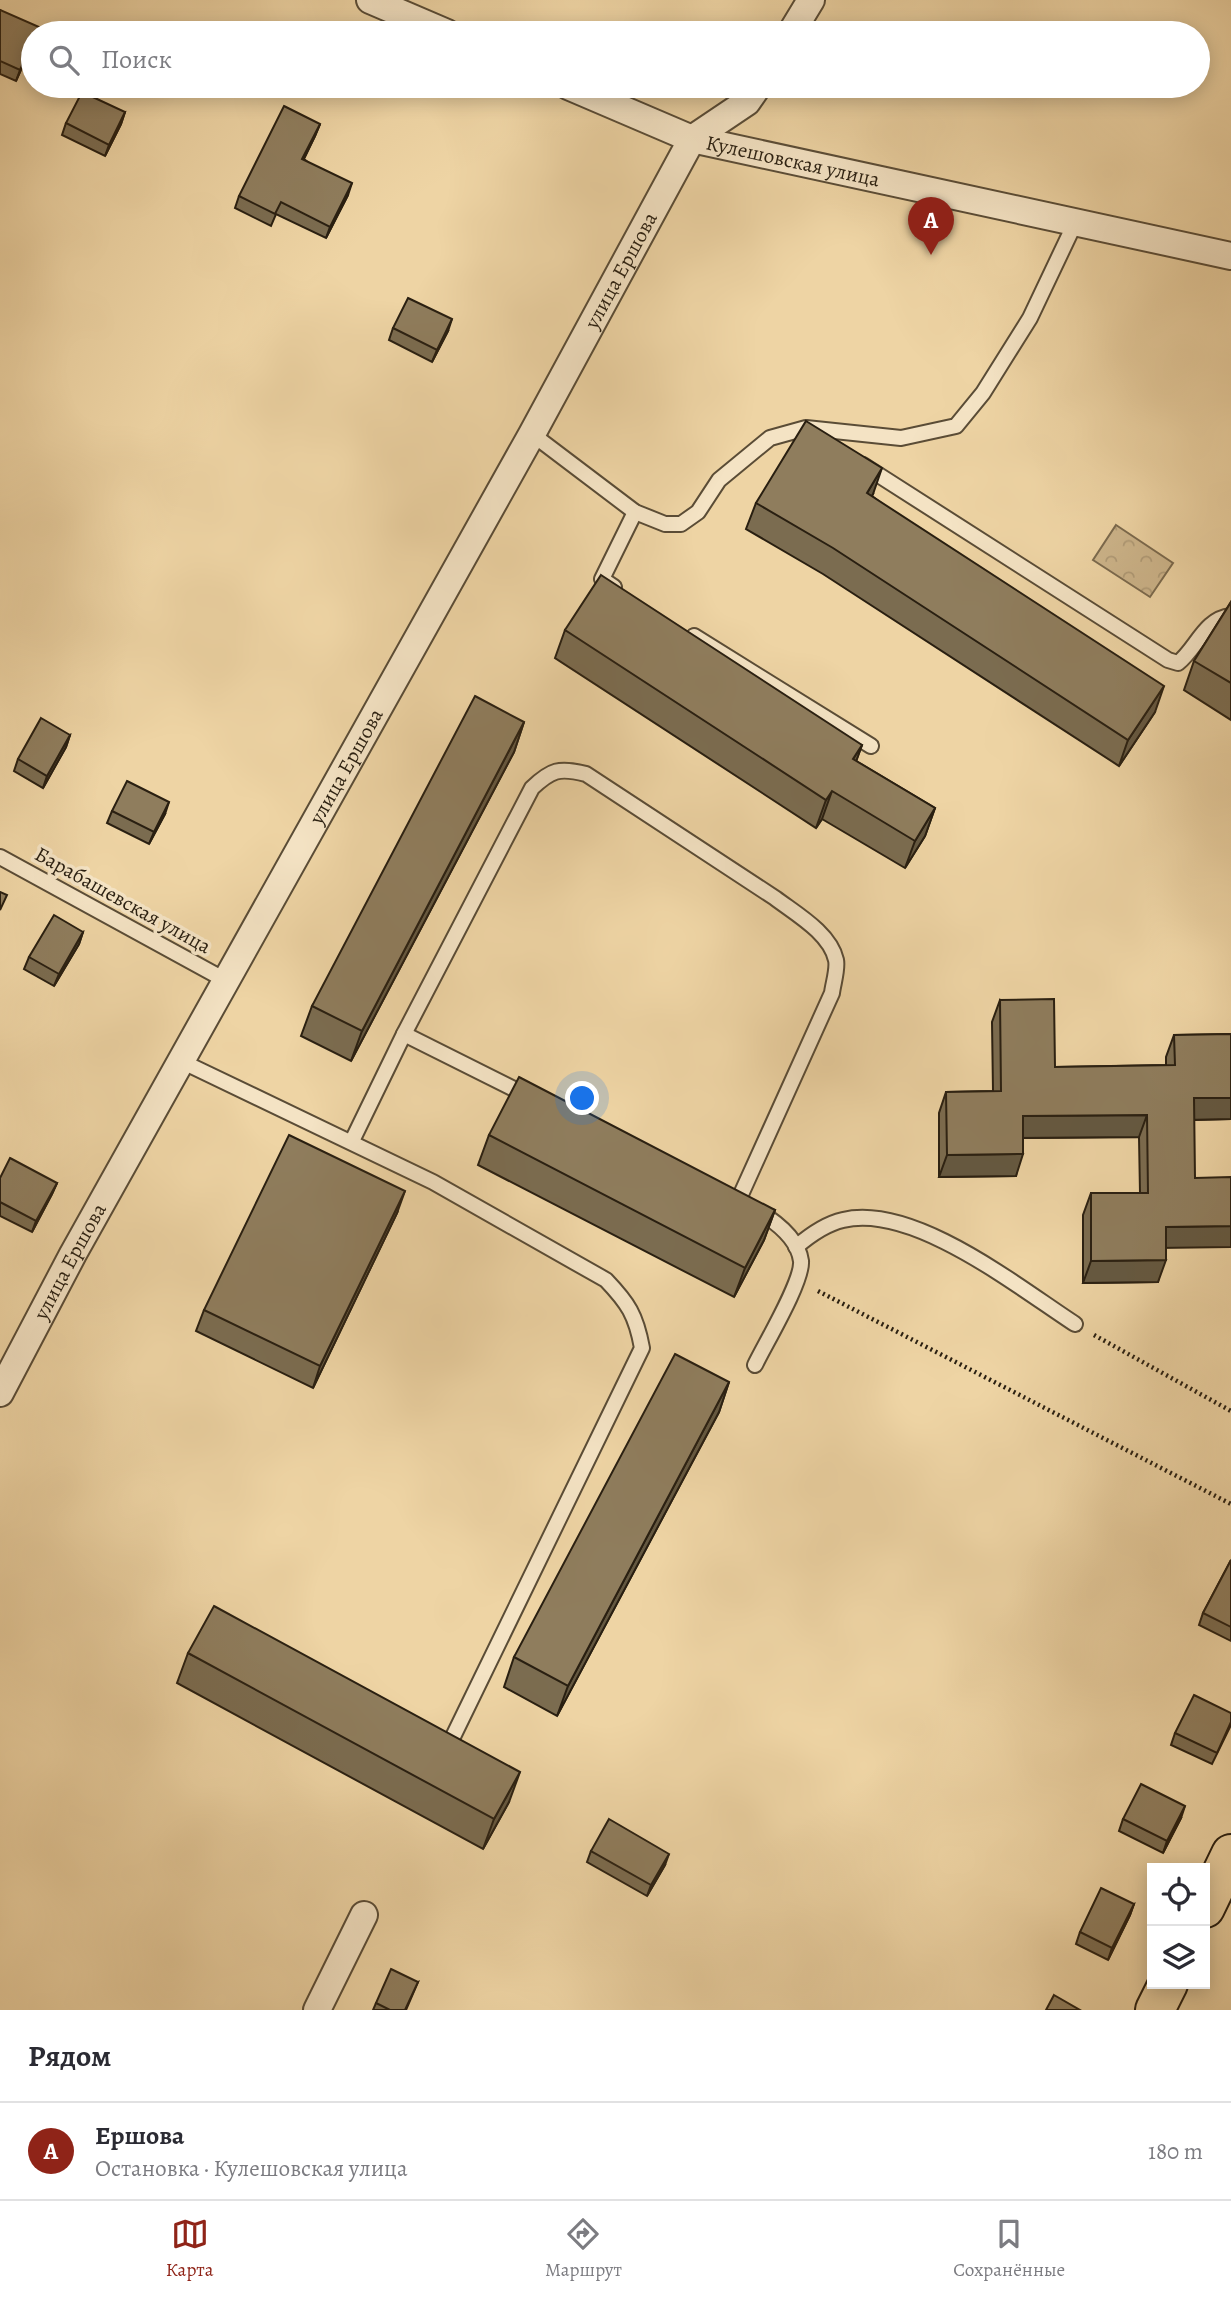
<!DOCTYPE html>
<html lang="ru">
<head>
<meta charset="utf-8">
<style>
  :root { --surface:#fff; --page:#f7f7f7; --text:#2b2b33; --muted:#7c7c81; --line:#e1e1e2; --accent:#8f2418 }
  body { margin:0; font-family:Alegreya,serif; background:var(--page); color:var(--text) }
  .controls { position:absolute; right:21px; bottom:21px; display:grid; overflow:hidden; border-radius:0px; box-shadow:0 4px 18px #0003 }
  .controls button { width:63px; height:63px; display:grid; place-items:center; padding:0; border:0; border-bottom:2px solid var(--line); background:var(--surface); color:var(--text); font:35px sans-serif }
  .you { position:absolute; left:583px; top:1099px; width:24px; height:24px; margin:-18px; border:5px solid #fff; border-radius:50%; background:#1a73e8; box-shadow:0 0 0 10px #1a73e833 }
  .badge { display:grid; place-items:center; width:46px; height:46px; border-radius:50%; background:var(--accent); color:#fff; font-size:23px; font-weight:700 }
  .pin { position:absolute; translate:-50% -58px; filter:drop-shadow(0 2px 4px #0008) }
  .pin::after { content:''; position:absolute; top:37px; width:24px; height:21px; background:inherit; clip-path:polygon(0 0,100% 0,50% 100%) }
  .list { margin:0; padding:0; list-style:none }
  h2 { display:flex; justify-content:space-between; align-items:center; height:91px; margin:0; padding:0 28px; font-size:30px }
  h2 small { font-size:23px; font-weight:400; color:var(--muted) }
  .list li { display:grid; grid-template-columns:46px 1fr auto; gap:21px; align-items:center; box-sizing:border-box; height:98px; padding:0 28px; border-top:2px solid var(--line) }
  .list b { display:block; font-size:26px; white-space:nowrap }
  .list p { margin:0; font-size:23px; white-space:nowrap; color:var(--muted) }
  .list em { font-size:23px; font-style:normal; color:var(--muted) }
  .icon { flex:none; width:38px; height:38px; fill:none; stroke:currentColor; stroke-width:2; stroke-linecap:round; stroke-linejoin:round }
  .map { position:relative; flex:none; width:1231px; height:2010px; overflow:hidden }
  .search { position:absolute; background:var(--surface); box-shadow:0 4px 18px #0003; left:21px; right:21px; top:21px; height:77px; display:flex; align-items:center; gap:18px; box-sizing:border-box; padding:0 24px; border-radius:38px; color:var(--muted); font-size:26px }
  .sheet { height:189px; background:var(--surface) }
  nav { display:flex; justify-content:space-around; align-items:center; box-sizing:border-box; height:98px; border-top:2px solid var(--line); background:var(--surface); font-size:19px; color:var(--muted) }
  nav a { display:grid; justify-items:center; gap:4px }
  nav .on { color:var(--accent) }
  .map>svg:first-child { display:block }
</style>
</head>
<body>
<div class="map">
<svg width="1231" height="2010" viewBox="0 0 1231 2010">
  <defs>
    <pattern id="forest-crowns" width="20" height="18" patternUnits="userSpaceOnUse" patternTransform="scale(1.75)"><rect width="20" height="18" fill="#cdb58b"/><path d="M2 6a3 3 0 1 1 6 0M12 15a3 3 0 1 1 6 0" fill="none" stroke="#b09b77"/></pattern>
  </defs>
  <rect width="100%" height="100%" fill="#eed4a4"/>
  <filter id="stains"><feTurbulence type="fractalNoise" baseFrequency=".00286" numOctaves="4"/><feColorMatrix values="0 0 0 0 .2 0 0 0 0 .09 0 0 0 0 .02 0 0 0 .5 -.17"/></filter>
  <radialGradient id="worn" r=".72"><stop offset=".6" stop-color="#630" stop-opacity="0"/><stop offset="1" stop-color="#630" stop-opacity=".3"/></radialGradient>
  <!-- forest -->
  <path fill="url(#forest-crowns)" stroke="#7b6a4e" stroke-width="2" d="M1116 525 1173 563 1150 597 1093 560Z"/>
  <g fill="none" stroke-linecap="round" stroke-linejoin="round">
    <defs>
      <g id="service">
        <path d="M532 434 635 512 665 524H681L698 512 719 480 770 438 806 428 901 438 956 426 983 393 1030 318 1076 221"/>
        <path d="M863 465 1168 660 1178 663C1197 648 1204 619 1231 616"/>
        <path d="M614 587 602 579 635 512"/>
        <path d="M694 636 871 746"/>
        <path d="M0 857 225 980"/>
        <path d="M404 1034 528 1096"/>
        <path d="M183 1062 433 1182 606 1280C628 1303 636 1315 642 1348L448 1747"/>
        <path d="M352 1141 404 1034 532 788C551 770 559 767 586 774L775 898C796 914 830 933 836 960 838 969 833 984 832 993L738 1201"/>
        <path d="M796 1247C810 1235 825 1224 843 1220 913 1203 1018 1287 1075 1324"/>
        <path d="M755 1365C765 1344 803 1281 801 1261 798 1238 775 1221 756 1210"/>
      </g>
      <g id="minor">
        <path d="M370 0 447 33"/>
        <path d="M791 33 811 0"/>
        <path id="s1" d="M568 86 692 139 1231 256"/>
        <path id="s2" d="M0 1393 73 1254 532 434 692 139 747 102 758 86"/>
        <path d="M317 2010 364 1915"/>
      </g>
      <g id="primary">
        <path d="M1205 1908 1231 1854"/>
        <path d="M1155 2010 1168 1984"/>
      </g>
    </defs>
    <!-- service casing -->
    <use href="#service" stroke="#5a4c36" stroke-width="18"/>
    <!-- minor casing -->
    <use href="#minor" stroke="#5a4c36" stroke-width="30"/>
    <!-- primary casing -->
    <use href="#primary" stroke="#291f11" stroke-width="42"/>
    <!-- path -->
    <g stroke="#291f11" stroke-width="4.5" stroke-dasharray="2 3.5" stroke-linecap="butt">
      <path d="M818 1291 1231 1504"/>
      <path d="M1094 1335 1231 1411"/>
    </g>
    <!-- service -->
    <use href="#service" stroke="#f4e3c4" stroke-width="14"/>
    <!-- minor -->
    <use href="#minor" stroke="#f4e3c4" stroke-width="26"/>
    <!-- primary -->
    <use href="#primary" stroke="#eed4a4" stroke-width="38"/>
  </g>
  <!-- wall -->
  <g fill="#7b6c50" stroke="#291f11" stroke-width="2">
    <path d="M0 10 37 33 16 81 0 74Z"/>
    <path d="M125 112 121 124 105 156 62 135 66 123Z"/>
    <path d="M320 124 315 136 304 159 348 195 326 238 276 214 271 226 235 208 239 196Z"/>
    <path d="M393 328 448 331 432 362 389 340Z"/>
    <path d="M873 494 872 496 1155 712 1119 766 823 574 746 529 756 503Z"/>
    <path d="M1231 602V720L1184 690 1194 661Z"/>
    <path d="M565 630 862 745 856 761 935 808 925 836 905 868 822 819 816 828 555 658Z"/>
    <path d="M524 722 514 752 351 1061 301 1036 312 1006Z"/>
    <path d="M70 735 66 747 43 788 14 771 18 759Z"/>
    <path d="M112 811 165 814 149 844 107 823Z"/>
    <path d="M83 932 79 944 54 986 24 969 29 957Z"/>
    <path d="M1000 1000 1055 1067 1166 1065V1057L1174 1035 1231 1034V1119L1194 1120 1158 1282 1083 1283V1215L1091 1193H1140L1139 1137 1023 1138 1016 1176 939 1177V1113L946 1092 993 1091 992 1022Z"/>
    <path d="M489 1135 775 1210 764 1240 734 1297 478 1165Z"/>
    <path d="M0 1178 57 1183 52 1194 32 1232 0 1216Z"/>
    <path d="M397 1213 313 1388 196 1331 204 1310Z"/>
    <path d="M729 1382 719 1412 557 1716 504 1687 514 1657Z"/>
    <path d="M1231 1560V1641L1199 1625 1203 1613Z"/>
    <path d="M188 1653 509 1802 483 1849 177 1683Z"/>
    <path d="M1231 1713V1725L1212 1764 1171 1745 1175 1733Z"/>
    <path d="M1181 1818 1163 1853 1119 1831 1123 1819Z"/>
    <path d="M591 1851 665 1865 647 1896 587 1862Z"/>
    <path d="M1134 1904 1130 1915 1108 1960 1076 1944 1080 1932Z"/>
    <path d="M418 1982 406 2010H373L376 2003Z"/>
  </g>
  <!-- shaded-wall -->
  <g fill="#645841" stroke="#291f11" stroke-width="2">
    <path d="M33 40V43L16 81 20 70Z"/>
    <path d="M125 112 121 124 105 156 109 145Z"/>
    <path d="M320 124 315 136 298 170 302 159Z"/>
    <path d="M352 183 348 195 326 238 330 227Z"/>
    <path d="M452 319 448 331 432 362 437 350Z"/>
    <path d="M882 468 873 494 858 518 867 493Z"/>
    <path d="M1164 686 1155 712 1119 766 1128 740Z"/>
    <path d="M524 722 514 752 351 1061 362 1031Z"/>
    <path d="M70 735 66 747 43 788 47 776Z"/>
    <path d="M862 745 852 773 853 759Z"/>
    <path d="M832 791 822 819 816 828 826 800Z"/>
    <path d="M169 802 165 814 149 844 154 832Z"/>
    <path d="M935 808 925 836 905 868 915 841Z"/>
    <path d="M83 932 79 944 54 986 59 974Z"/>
    <path d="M1194 1098H1231V1119L1186 1120Z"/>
    <path d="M1147 1115 1139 1137 1015 1138 1023 1116Z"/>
    <path d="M1023 1154 1016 1176 939 1177 947 1155Z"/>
    <path d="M57 1183 52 1194 32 1232 36 1221Z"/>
    <path d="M405 1191 397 1213 313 1388 320 1366Z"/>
    <path d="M775 1210 764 1240 734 1297 745 1268Z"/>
    <path d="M1231 1226V1247L1158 1248 1166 1227Z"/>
    <path d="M1166 1260 1158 1282 1083 1283 1091 1261Z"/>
    <path d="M729 1382 719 1412 557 1716 568 1686Z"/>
    <path d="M520 1772 509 1802 483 1849 494 1819Z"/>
    <path d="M1185 1806 1181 1818 1163 1853 1167 1841Z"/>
    <path d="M669 1854 665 1865 647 1896 651 1885Z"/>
    <path d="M1134 1904 1130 1915 1108 1960 1112 1948Z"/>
  </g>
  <!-- building -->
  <g fill="#8f7d5d" stroke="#291f11" stroke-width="2">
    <path d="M0 10 39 27 36 33H33V40L20 70 0 61Z"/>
    <path d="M82 92 125 112 109 145 66 123Z"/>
    <path d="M284 106 320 124 302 159 352 183 330 227 281 202 275 214 239 196Z"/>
    <path d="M408 298 452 319 437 350 393 328Z"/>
    <path d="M806 421 882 468 867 493 1164 686 1128 740 833 548 756 503Z"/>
    <path d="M601 575 862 745 853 759 935 808 915 841 832 791 826 800 565 630Z"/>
    <path d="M1231 602V683L1194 661Z"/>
    <path d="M475 696 524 722 362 1031 312 1006Z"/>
    <path d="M41 718 70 735 47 776 18 759Z"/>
    <path d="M127 781 169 802 154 832 112 811Z"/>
    <path d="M0 892 7 895 0 910Z"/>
    <path d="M54 915 83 932 59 974 29 957Z"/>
    <path d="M1054 999 1055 1067 1175 1065 1174 1035 1231 1034V1098H1194L1195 1178 1231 1177V1226L1166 1227V1260L1091 1261V1193H1148L1147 1115 1023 1116V1154L947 1155 946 1092 1001 1091 1000 1000Z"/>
    <path d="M519 1077 775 1210 745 1268 489 1135Z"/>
    <path d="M289 1135 405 1191 320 1366 204 1310Z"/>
    <path d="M10 1158 57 1183 36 1221 0 1202V1178Z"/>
    <path d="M675 1354 729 1382 568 1686 514 1657Z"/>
    <path d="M1231 1560V1627L1203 1613Z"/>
    <path d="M214 1606 520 1772 494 1819 188 1653Z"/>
    <path d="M1194 1695 1231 1713V1722L1217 1753 1175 1733Z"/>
    <path d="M1141 1784 1185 1806 1167 1841 1123 1819Z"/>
    <path d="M609 1819 669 1854 651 1885 591 1851Z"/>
    <path d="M1101 1888 1134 1904 1112 1948 1080 1932Z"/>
    <path d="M391 1969 418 1982 405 2010H390L376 2003Z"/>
    <path d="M1054 1995 1080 2010H1046Z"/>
  </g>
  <g text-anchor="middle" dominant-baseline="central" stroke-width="7" stroke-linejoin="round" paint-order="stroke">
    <!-- street labels -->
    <g font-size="21" fill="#291f11" stroke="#f4e3c4">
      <text stroke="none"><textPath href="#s1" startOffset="238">Кулешовская улица</textPath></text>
      <text stroke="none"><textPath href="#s2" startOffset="1283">улица Ершова</textPath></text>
      <text stroke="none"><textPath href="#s2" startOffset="716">улица Ершова</textPath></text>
      <text transform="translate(123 900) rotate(29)">Барабашевская улица</text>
      <text stroke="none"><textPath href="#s2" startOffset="149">улица Ершова</textPath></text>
    </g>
  </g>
  <rect width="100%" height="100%" filter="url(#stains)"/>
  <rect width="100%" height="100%" fill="url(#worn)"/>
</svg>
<div class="controls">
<button><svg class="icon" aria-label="locate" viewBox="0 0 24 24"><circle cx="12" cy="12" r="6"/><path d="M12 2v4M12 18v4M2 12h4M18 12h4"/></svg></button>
<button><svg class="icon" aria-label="layers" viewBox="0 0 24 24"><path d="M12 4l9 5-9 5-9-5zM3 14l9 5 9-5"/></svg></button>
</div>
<div class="you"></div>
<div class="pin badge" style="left:931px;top:255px">A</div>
<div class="search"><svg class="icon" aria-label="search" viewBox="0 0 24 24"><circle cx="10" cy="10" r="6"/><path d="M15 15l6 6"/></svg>Поиск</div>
</div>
<section class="sheet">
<h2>Рядом<small></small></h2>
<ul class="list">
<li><span class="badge">A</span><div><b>Ершова</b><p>Остановка · Кулешовская улица</p></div><em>180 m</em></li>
</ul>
</section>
<nav>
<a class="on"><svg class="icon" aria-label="map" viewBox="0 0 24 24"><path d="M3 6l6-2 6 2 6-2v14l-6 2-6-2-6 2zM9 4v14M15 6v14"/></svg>Карта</a>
<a><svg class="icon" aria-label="directions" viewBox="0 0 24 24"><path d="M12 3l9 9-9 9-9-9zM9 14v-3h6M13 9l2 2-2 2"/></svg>Маршрут</a>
<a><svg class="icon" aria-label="saved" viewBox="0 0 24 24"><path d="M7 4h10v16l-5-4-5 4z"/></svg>Сохранённые</a>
</nav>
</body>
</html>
